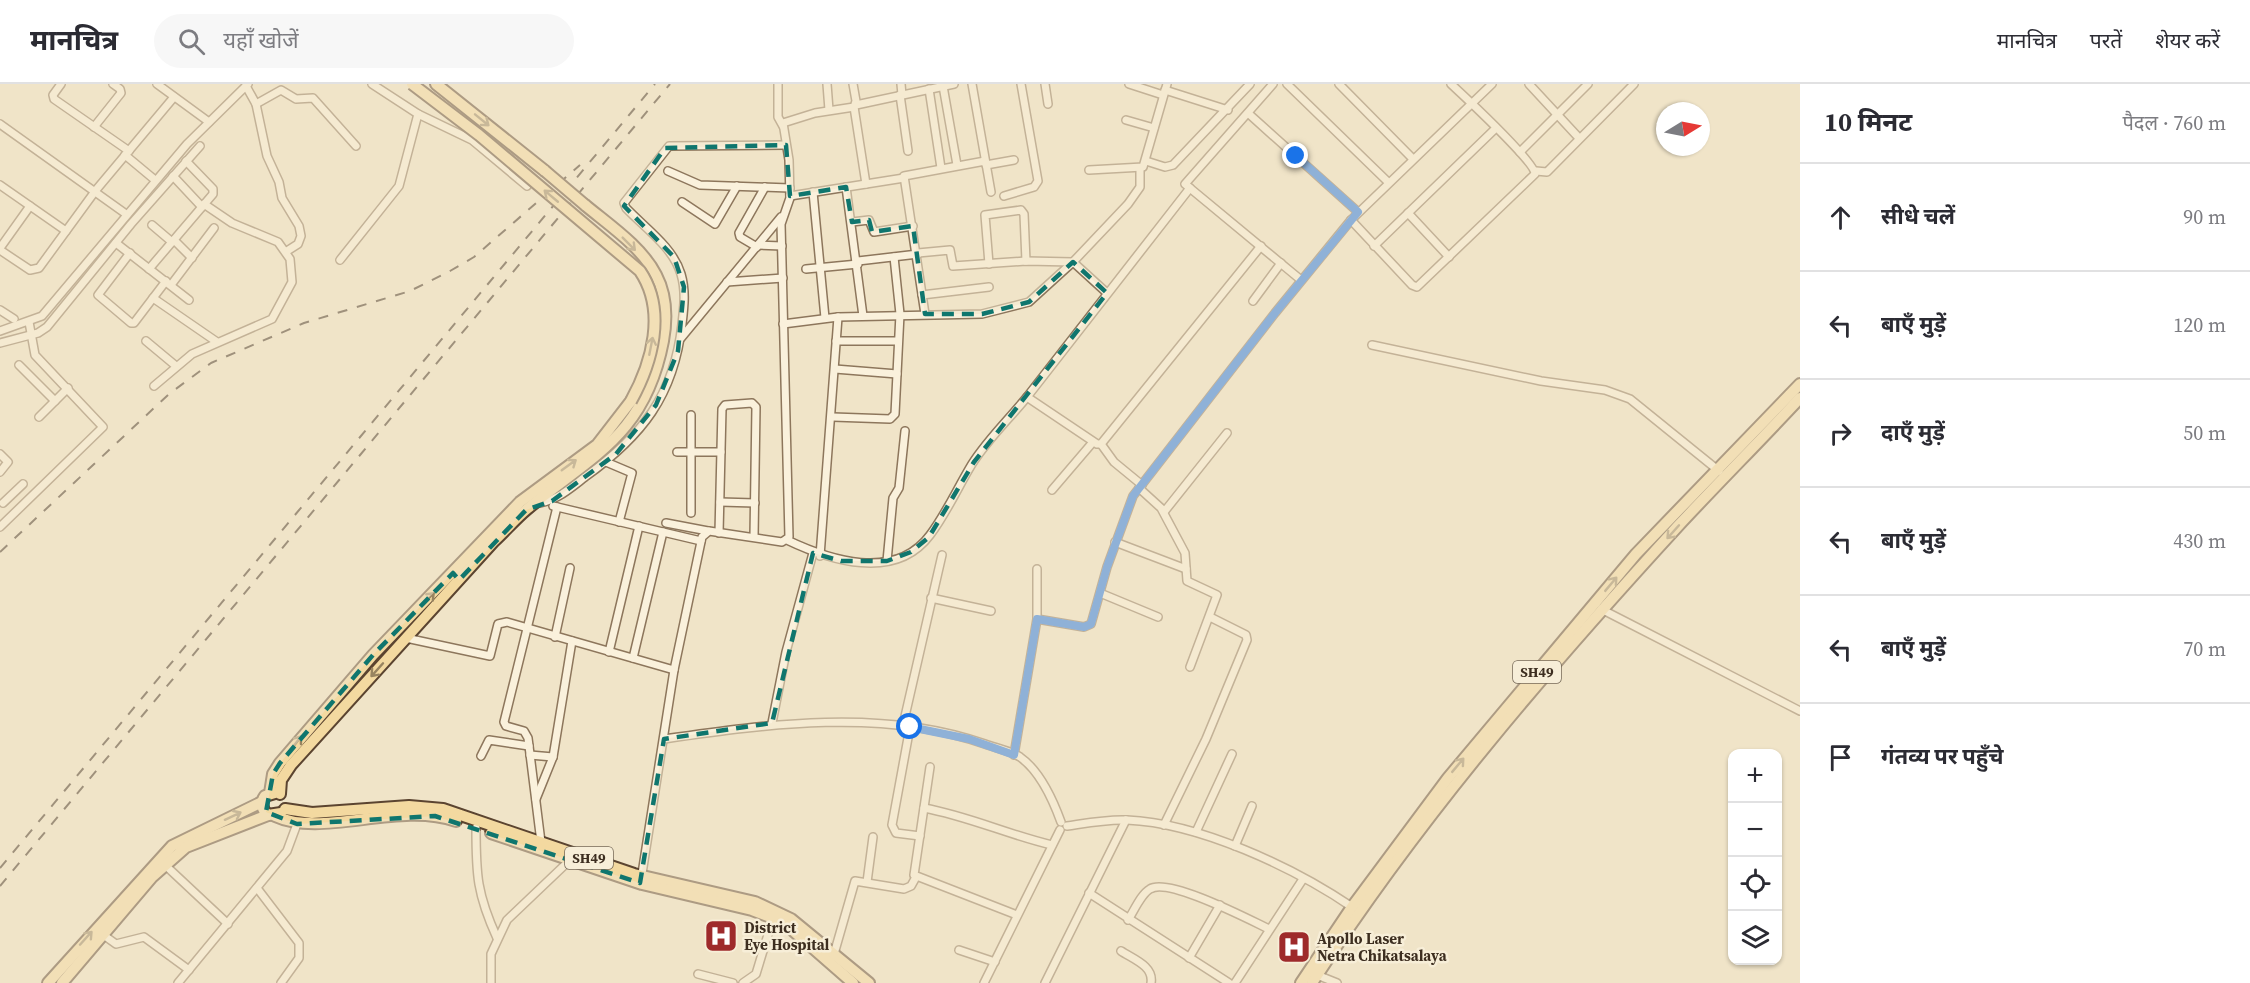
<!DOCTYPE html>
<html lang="hi">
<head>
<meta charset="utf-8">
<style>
  :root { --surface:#fff; --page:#f7f7f7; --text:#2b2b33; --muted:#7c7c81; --line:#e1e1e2 }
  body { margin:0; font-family:"Source Serif 4","Noto Sans Devanagari",serif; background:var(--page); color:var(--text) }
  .controls { position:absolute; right:18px; bottom:18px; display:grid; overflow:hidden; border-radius:12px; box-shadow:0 2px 4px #0004 }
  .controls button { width:54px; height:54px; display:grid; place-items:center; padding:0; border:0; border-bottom:2px solid var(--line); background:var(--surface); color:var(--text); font:30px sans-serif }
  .compass { position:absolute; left:1656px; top:18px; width:54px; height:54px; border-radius:50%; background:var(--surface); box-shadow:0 2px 4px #0004; rotate:80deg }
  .stop { position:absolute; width:18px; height:18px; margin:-14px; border:4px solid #1a73e8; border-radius:50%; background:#fff }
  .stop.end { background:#1a73e8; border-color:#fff; box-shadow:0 2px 6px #0008 }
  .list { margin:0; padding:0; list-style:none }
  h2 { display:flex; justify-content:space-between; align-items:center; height:78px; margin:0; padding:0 24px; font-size:26px }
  h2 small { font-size:20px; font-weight:400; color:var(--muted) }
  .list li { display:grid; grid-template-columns:39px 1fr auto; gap:18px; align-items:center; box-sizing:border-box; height:108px; padding:0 24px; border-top:2px solid var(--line) }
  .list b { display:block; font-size:22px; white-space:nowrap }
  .list em { font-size:20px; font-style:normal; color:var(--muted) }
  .icon { flex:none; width:33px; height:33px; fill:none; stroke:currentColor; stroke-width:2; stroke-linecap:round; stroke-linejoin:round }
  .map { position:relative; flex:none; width:1800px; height:899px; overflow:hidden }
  header { display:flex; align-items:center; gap:36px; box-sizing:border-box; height:84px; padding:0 30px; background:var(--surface); border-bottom:2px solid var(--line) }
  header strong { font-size:28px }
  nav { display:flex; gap:33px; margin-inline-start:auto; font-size:21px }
  .search { width:420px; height:54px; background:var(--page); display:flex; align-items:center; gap:15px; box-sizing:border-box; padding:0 21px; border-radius:33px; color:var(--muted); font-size:22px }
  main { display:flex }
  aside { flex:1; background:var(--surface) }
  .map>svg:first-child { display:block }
</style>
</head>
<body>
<header>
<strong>मानचित्र</strong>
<div class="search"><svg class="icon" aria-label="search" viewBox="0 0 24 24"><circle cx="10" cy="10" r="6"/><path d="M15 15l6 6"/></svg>यहाँ खोजें</div>
<nav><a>मानचित्र</a><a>परतें</a><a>शेयर करें</a></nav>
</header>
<main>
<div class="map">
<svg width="1800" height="899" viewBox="0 0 1800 899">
  <rect width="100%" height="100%" fill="#f0e4c8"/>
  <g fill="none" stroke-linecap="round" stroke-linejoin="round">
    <defs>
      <g id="minor">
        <path d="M61 0 53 11 54 15 129 67"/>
        <path d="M157 0 209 38"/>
        <path d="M372 0 418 30 472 56 527 102"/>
        <path d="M778 0V33L783 42"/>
        <path d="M827 0 829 26"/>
        <path d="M901 0 902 11"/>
        <path d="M972 0 991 108"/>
        <path d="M1045 0 1048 20"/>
        <path d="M1129 0 1163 11"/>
        <path d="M1273 0 1185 100 1301 196"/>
        <path d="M1287 0 1388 98"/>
        <path d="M1339 0 1413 75"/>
        <path d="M1529 0 1579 54"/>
        <path d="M246 2 256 20 267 72 279 98 282 114 299 142 301 152 298 160 287 167"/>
        <path d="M943 2 957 81"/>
        <path d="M929 5 941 84"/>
        <path d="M1165 6 1228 26"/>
        <path d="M900 11 908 67"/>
        <path d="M256 20 281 6 296 15 313 14 356 62"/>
        <path d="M856 21 954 0"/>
        <path d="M854 23 866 100"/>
        <path d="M1249 30 1358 128"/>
        <path d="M1126 36 1154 44"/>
        <path d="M0 40 126 130"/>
        <path d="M94 43 121 9 120 5 113 0"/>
        <path d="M1520 68 1588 0"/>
        <path d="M125 71 155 96"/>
        <path d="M1146 77 1165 83 1173 81 1250 0"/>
        <path d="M986 81 1014 76"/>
        <path d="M1089 86 1143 83 1167 0"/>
        <path d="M668 87 700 101 790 104"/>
        <path d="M1536 87 1547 88 1634 0"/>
        <path d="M173 92 202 123"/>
        <path d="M0 101 66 147"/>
        <path d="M846 103 863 232"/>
        <path d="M813 108 825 234"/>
        <path d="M790 112 904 94"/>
        <path d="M1004 112 1034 103 1038 97 1021 0"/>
        <path d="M682 118 715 140 737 102"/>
        <path d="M1408 129 1449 173"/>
        <path d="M1351 136 1412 201 1417 203 1535 90C1535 78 1465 13 1451 0"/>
        <path d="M852 138 869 136 874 148 913 142"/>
        <path d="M152 141 172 158"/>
        <path d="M174 156 192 174"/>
        <path d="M116 159 189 216"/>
        <path d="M758 161 782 162"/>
        <path d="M1374 162 1496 44"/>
        <path d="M757 163 740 153 739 149 765 103"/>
        <path d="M0 164 30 122"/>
        <path d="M0 166 30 186 39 184 96 106 174 13"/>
        <path d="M130 169 98 211 131 239H134L166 197"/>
        <path d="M918 169 950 166 953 182 1026 177 1073 178 1107 209"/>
        <path d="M340 176 399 102 418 30"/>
        <path d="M858 177 918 170"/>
        <path d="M989 180 985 131 1021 126 1024 130 1026 177"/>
        <path d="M149 185 213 110V105L186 77"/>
        <path d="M806 185 858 180"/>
        <path d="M727 198 783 194"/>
        <path d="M171 201 214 144"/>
        <path d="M922 211 989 203"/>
        <path d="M153 214 217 258"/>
        <path d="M1253 217 1281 179"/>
        <path d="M0 226 14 235"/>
        <path d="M925 230 904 92 985 77"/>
        <path d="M783 240 838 233 982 230 1029 218 1073 178 1128 120 1140 103V85"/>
        <path d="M0 247 42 232 187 60 248 0"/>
        <path d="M681 254 781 133"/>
        <path d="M146 257 176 282"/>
        <path d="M836 257H898"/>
        <path d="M0 259 38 249 47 243 131 140 200 62"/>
        <path d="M1372 261 1541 297 1605 306 1630 315 1719 387"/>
        <path d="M19 281 55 317"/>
        <path d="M835 285 897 290"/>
        <path d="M154 302 192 270 272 235 292 198 290 175 278 158 232 139 204 120"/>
        <path d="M1027 313 1190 104"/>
        <path d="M691 331V429"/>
        <path d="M39 333 68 304"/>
        <path d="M833 333 890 335 895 330 900 230 894 173"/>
        <path d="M1101 360 1114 378 1142 401"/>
        <path d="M677 368H721"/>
        <path d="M0 370 8 378 0 388"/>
        <path d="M606 378 632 389 619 438"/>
        <path d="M1139 404 1161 424 1185 469 1187 497 1217 511 1190 583"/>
        <path d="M1052 406 1093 358"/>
        <path d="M720 418 755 419"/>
        <path d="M3 419 23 400"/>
        <path d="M534 420C555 418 568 406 585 393 642 352 674 312 682 240 684 223 686 207 681 190 673 163 645 144 626 124L624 119 669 62 786 61"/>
        <path d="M553 422 701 457"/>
        <path d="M1164 428 1227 349"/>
        <path d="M666 439 708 447"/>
        <path d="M0 443 103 343 35 271 29 238"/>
        <path d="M719 449 722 325 725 321 752 319 756 323 754 453"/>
        <path d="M787 456C829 476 895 498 930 451 946 430 958 403 972 380 987 356 1009 335 1027 313L1097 360H1101L1261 162"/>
        <path d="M1115 458 1186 485"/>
        <path d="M820 472 838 233"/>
        <path d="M887 477 893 414 899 404 905 347"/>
        <path d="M1100 509 1158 533"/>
        <path d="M931 514 991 527"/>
        <path d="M1601 525 1800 627"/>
        <path d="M1037 535 1084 543 1091 540 1107 483 1133 412 1275 229 1351 136 1492 0"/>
        <path d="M555 553 570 484"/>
        <path d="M406 554 490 572 498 540 507 538 674 586"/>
        <path d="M609 568 639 442"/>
        <path d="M633 574 663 448"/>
        <path d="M772 639 786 568 813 469"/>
        <path d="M903 641 942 471"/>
        <path d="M910 643 892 741 896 749 920 752"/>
        <path d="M664 655C769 640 883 624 985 660 996 664 1011 667 1020 673 1040 687 1053 716 1061 738"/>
        <path d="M530 671 553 673"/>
        <path d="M1014 671 1037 535V485"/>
        <path d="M481 672 489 656 529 662"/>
        <path d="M930 683 914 791 1017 831"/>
        <path d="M536 715 553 673 572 557"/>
        <path d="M924 724C968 732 1009 751 1052 761"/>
        <path d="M1164 741 1206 655 1247 556 1246 551 1210 533"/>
        <path d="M1067 742C1087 739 1107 735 1127 736 1199 739 1293 783 1352 823"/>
        <path d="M476 744C476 791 477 810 497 854"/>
        <path d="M1196 748 1232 670"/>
        <path d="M541 758 528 654 524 647 506 642 504 638 557 423"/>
        <path d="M1235 762 1252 722"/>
        <path d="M165 781 228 840"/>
        <path d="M641 796 674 586 702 453 709 447 782 458 789 453 781 140 790 114 789 76 783 39 815 29 854 23 856 17 853 0"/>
        <path d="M867 798 873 753"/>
        <path d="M257 804 299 859V874L281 899"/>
        <path d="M1089 809 1229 899"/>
        <path d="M1128 836C1134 827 1141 810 1150 805 1168 793 1250 836 1269 845"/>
        <path d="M102 850 116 860 144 853 189 886"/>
        <path d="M959 866 995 878"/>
        <path d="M1121 867C1133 875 1154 882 1151 899"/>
        <path d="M834 870 855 797 904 805 911 802 916 793"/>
        <path d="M1189 874 1220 821"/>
        <path d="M698 890 733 899"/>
        <path d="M1317 891 1337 899"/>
        <path d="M178 899 287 767 297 740"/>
        <path d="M491 899V870L507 836 570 776"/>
        <path d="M743 899 756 890 773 834"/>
        <path d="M984 899 1060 746"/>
        <path d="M1045 899 1126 736"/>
        <path d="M1235 899 1303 795"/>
      </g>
      <g id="primary">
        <path d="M436 0 545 87"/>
        <path d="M270 709 273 690 280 679 373 571 520 418 597 361 631 317"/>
        <path d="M280 710 281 696 291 681 494 457C505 447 515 435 527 425 593 371 645 351 663 257 667 235 667 212 656 191 642 163 609 141 585 121"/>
        <path d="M285 725 312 729 409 722 443 725 634 790 755 818 791 835 869 899"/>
        <path d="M268 731C262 726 260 719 265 712L275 709"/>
        <path d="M275 732C322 754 399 717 456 737"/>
        <path d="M491 749 642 800 752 826 773 834 790 844 853 899"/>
        <path d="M48 899 172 762 262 718"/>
        <path d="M62 899 152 793 186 763 268 731 281 729"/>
        <path d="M1301 899 1352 823 1448 694 1636 470 1800 300"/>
        <path d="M1312 899C1418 735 1546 586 1678 442 1718 399 1760 357 1800 314"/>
      </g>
    </defs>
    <!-- minor casing -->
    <use href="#minor" stroke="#8d765c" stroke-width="10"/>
    <!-- primary casing -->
    <use href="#primary" stroke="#5b4430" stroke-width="14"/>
    <!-- minor -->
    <use href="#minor" stroke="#faf1dc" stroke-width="7"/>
    <!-- primary -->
    <use href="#primary" stroke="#f3d9a0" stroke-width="10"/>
    <!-- rail -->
    <g stroke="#3d2e20" stroke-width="2" stroke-dasharray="10 10" stroke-linecap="butt">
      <path d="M0 468 169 310 211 279 304 239 410 207 450 187 474 173 580 81"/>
      <path d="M0 784 655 0"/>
      <path d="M0 802 670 0"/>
    </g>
    <defs>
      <g id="primary-bridge">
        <path d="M412 0 479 51 640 187C667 227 652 279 631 317"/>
        <path d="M545 87 585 121"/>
      </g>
    </defs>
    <!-- primary-bridge casing -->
    <use href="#primary-bridge" stroke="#5b4430" stroke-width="14" stroke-linecap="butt"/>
    <!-- primary-bridge -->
    <use href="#primary-bridge" stroke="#f3d9a0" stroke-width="10"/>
  </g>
  <!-- one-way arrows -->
  <defs><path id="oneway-shaft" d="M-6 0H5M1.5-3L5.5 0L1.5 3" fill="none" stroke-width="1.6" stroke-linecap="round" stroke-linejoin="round" transform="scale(1.5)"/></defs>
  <g stroke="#988460">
    <use href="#oneway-shaft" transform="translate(482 36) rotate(39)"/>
    <use href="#oneway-shaft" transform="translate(551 112) rotate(-140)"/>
    <use href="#oneway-shaft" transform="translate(629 160) rotate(45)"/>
    <use href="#oneway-shaft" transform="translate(651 262) rotate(-79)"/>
    <use href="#oneway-shaft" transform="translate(569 381) rotate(-36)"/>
    <use href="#oneway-shaft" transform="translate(1673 448) rotate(132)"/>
    <use href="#oneway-shaft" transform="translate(1611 500) rotate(-50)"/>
    <use href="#oneway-shaft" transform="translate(428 515) rotate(-46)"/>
    <use href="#oneway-shaft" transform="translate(377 586) rotate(132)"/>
    <use href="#oneway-shaft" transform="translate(296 659) rotate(-52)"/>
    <use href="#oneway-shaft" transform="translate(1458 681) rotate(-50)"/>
    <use href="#oneway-shaft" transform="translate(233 732) rotate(-25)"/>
    <use href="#oneway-shaft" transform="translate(86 854) rotate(-48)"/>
  </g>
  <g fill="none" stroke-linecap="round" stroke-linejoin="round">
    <!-- route -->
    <path stroke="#1a73e8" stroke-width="8" d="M910 643 969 655 1014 671 1037 535 1084 543 1091 540 1107 483 1133 412 1275 229 1358 128 1296 72"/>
  </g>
  <!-- marked area -->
  <path d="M0 0H1800V899H0ZM786 61 790 112 846 103 852 138 869 136 872 148 913 142 925 230H982L1029 218 1073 178 1107 209 974 378 929 453 911 468 887 477H841L813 469 772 639 664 655 640 799 435 732 297 740 266 728 273 690 280 679 373 571 453 489 459 496 526 426 552 417 616 370 656 321 678 267 684 203 674 173 624 122 665 64Z" fill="#f0e4c8" fill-opacity=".55" fill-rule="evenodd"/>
  <path fill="none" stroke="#0f766e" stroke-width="4.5" stroke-dasharray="12 8" stroke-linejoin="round" d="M786 61 790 112 846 103 852 138 869 136 872 148 913 142 925 230H982L1029 218 1073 178 1107 209 974 378 929 453 911 468 887 477H841L813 469 772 639 664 655 640 799 435 732 297 740 266 728 273 690 280 679 373 571 453 489 459 496 526 426 552 417 616 370 656 321 678 267 684 203 674 173 624 122 665 64Z"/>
  <!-- icons -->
  <defs>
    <symbol id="hospital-square" viewBox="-11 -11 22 22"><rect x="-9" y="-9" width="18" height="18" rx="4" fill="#9e2a2b" stroke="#f7eed8"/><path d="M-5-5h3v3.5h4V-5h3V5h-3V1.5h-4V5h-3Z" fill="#fff"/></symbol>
  </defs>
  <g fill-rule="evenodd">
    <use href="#hospital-square" x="702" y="833" width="38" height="38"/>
    <use href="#hospital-square" x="1275" y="844" width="38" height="38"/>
  </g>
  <g text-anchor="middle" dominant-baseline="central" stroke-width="5" stroke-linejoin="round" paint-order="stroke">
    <!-- shield labels -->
    <g fill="#f7eed8" stroke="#756857" stroke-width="1.5">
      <rect x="1513" y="577" width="48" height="22" rx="4.5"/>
      <rect x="565" y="763" width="48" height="22" rx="4.5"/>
    </g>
    <g font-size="14" font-weight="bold" fill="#3d2e20">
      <text x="1537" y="588">SH49</text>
      <text x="589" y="774">SH49</text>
    </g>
    <!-- poi labels -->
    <g font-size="15" font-weight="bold" fill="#3d2e20" stroke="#f7eed8" text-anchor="start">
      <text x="744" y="843">District<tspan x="744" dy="17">Eye Hospital</tspan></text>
      <text x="1317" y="854">Apollo Laser<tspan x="1317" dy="17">Netra Chikatsalaya</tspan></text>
    </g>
  </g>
</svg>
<div class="controls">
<button>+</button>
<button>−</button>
<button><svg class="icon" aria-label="locate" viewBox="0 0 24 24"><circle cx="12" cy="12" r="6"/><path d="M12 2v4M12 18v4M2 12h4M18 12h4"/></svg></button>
<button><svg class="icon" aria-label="layers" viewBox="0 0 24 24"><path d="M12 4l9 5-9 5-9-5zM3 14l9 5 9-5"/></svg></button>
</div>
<svg class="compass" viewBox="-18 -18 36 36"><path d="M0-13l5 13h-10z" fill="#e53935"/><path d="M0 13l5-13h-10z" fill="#7c7c81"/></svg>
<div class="stop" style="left:910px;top:643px"></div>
<div class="stop end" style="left:1296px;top:72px"></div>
</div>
<aside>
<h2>10 मिनट<small>पैदल · 760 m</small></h2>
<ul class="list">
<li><svg class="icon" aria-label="ahead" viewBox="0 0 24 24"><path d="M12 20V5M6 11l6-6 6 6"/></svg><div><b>सीधे चलें</b></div><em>90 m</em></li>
<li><svg class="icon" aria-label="left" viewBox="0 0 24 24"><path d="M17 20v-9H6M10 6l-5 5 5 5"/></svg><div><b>बाएँ मुड़ें</b></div><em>120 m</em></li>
<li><svg class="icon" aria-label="right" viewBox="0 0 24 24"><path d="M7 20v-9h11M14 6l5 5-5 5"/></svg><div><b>दाएँ मुड़ें</b></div><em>50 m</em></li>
<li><svg class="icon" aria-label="left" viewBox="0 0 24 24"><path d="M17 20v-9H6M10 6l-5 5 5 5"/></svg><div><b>बाएँ मुड़ें</b></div><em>430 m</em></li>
<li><svg class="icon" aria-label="left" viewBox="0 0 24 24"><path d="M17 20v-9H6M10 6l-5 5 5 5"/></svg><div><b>बाएँ मुड़ें</b></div><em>70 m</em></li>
<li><svg class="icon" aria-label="arrive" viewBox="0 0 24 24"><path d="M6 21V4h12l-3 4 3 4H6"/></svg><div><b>गंतव्य पर पहुँचे</b></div></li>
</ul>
</aside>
</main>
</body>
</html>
